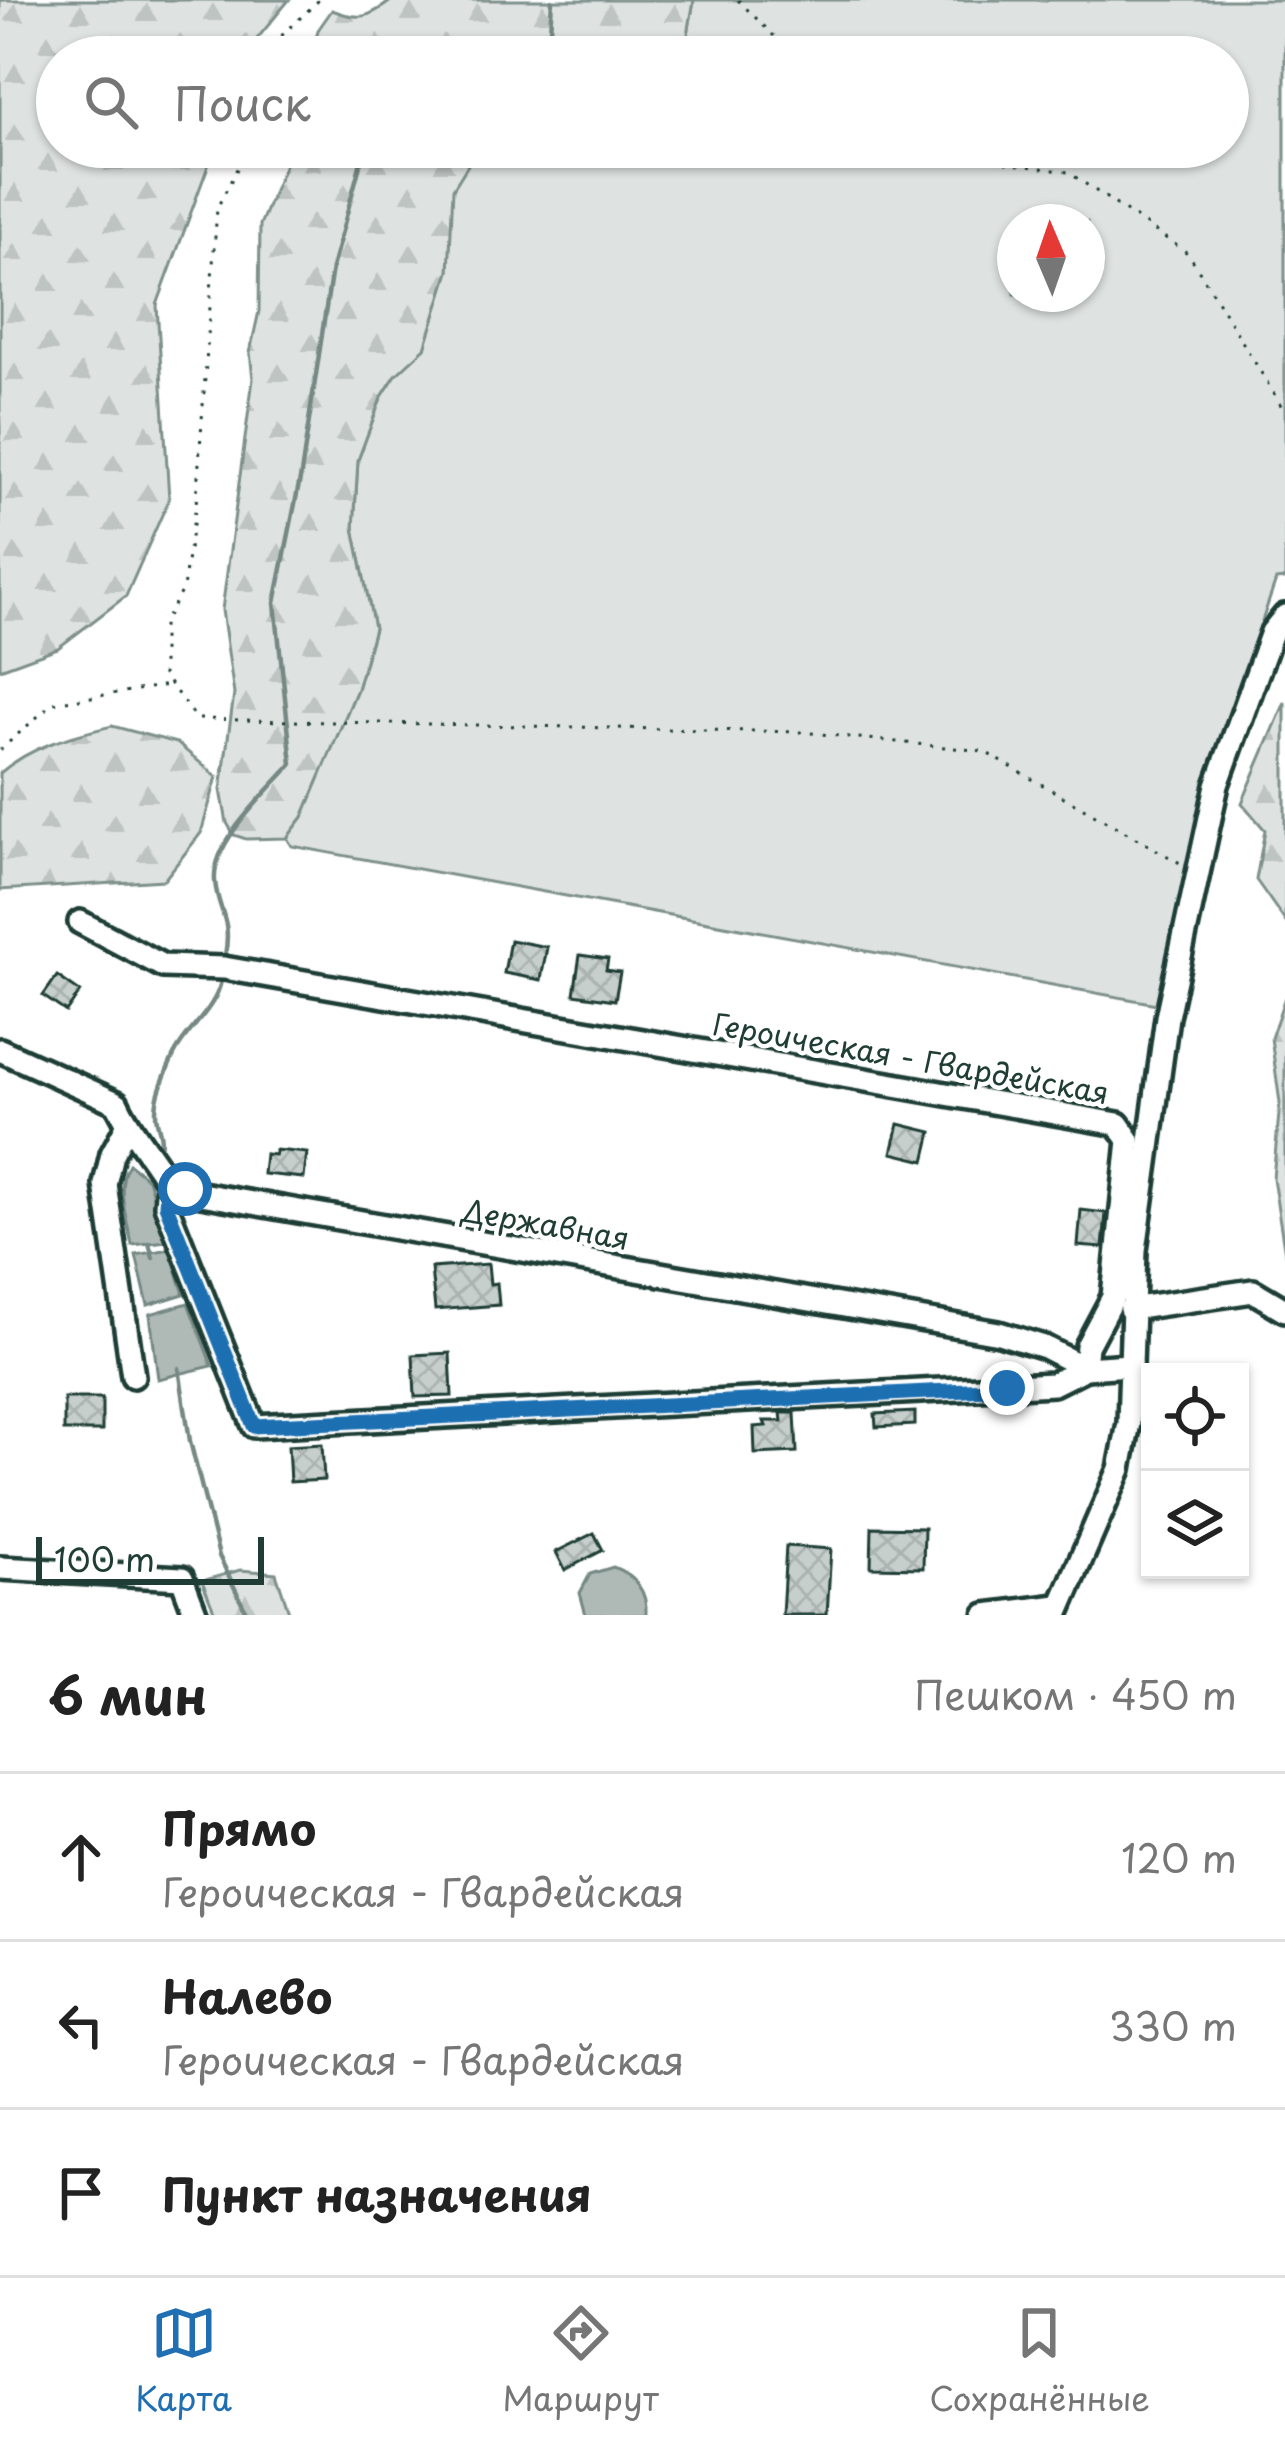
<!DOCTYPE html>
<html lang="ru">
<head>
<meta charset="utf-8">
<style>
  :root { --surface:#fff; --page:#f2f2f2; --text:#222; --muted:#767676; --line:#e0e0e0; --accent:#1f6fb2 }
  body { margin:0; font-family:"Playpen Sans",sans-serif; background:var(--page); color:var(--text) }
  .controls { position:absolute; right:36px; bottom:36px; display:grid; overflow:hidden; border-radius:0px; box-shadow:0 3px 9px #0004 }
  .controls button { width:108px; height:108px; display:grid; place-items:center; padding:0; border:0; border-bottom:3px solid var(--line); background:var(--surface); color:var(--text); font:60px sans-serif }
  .compass { position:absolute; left:997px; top:204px; width:108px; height:108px; border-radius:50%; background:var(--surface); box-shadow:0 3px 9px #0004; rotate:358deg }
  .scale { position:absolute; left:36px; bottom:30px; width:228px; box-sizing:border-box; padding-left:12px; border:6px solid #1f3d34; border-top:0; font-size:33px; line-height:42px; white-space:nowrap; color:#1f3d34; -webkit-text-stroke:9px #fff; paint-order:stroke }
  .stop { position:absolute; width:36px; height:36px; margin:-27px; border:9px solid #1f6fb2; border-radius:50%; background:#fff }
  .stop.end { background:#1f6fb2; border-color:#fff; box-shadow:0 3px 12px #0008 }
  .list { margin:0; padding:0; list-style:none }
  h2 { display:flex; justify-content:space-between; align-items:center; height:156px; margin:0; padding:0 48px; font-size:51px }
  h2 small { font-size:39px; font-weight:400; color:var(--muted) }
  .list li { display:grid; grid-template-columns:78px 1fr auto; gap:36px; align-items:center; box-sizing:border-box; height:168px; padding:0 48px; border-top:3px solid var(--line) }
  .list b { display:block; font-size:45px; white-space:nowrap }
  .list p { margin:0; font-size:39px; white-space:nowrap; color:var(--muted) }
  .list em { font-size:39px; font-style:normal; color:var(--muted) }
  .icon { flex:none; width:66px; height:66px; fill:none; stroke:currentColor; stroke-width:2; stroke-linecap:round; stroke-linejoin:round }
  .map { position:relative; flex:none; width:1285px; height:1615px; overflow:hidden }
  .search { position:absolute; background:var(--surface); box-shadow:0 3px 9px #0004; left:36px; right:36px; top:36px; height:132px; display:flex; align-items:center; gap:30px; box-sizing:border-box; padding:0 42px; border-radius:66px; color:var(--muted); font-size:45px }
  .sheet { height:660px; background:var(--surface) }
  nav { display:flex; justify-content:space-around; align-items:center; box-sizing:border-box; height:168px; border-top:3px solid var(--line); background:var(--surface); font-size:33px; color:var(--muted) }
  nav a { display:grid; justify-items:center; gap:6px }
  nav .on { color:var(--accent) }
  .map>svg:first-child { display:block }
</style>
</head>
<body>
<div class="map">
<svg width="1285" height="1615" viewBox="0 0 1285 1615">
  <defs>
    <pattern id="forest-firs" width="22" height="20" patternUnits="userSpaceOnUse" patternTransform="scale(3)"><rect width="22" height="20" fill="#dee3e2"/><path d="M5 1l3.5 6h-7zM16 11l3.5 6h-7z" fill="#bec4c2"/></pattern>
    <pattern id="building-cross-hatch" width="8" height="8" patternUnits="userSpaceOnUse" patternTransform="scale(3)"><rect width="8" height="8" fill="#c7cfcc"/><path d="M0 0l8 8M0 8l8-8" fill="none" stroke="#aab3b0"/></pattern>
  </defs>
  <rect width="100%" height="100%" fill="#fff"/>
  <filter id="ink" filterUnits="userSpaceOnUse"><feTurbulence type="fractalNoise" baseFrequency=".00833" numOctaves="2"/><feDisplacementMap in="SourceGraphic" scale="24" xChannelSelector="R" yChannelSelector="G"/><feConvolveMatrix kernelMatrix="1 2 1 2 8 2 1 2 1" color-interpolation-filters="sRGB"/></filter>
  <g filter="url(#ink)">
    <!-- grass -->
    <path fill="#dee3e2" stroke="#7e908b" stroke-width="3" fill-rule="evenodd" d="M694 0H1285V579L1276 580 1204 791 1162 1005 292 846 287 838 303 817 357 689 374 629 354 528 358 460 381 398 395 375 425 348 449 271 452 189 479 147H1228V57H679L687 40ZM1015 222H1087V294H1015Z"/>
    <!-- forest -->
    <g fill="url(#forest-firs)" stroke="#7e908b" stroke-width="3">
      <path d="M0 0H289L252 45 247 57H57V147H215L157 305 169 499 126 596 58 648 0 669Z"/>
      <path d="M392 0H694L687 40 679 57H312L318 30 332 10C360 21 369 18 392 0Z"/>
      <path d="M292 147H479L453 189 449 271 425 348 396 375 381 398 358 460 354 528 374 628 357 689 303 817 287 838 246 839 234 835 227 823 221 790 234 694 222 610 253 379 250 352 259 311 260 225Z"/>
      <path d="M1285 702V921L1256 880 1265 830 1242 803Z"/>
      <path d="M112 726 177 743 217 777 201 833 164 880 0 890V773C33 745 71 736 112 726Z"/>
      <path d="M1285 997V1254L1273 1178 1280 1103 1271 1038Z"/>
      <path d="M240 1570 276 1573 290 1615H216L202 1581Z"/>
    </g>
    <!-- water -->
    <g fill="#afbab7" stroke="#758883" stroke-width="3">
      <path d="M129 1164 148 1179 167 1241 132 1245C128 1222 114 1185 129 1164Z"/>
      <path d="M170 1249 184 1294 148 1305 136 1255Z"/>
      <path d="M188 1303 212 1366 158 1379 150 1314Z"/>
      <path d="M613 1567C634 1575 648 1591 646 1615H586L580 1593 590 1574Z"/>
    </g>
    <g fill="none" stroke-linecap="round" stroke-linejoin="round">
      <!-- stream -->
      <g stroke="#758883" stroke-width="4.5">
        <path d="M490 57 550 30 552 0"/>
        <path d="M225 956C232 916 218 914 215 881 212 841 267 793 292 764L275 603 301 474 332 268 365 147"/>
        <path d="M160 1150C162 1136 160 1134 157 1121 152 1101 166 1073 174 1055 187 1029 215 1010 221 981"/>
        <path d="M149 1243 153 1258"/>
        <path d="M179 1368 190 1441 219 1556 248 1615"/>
      </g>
    </g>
    <!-- building -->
    <g fill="url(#building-cross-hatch)" stroke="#1f3d34" stroke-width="3">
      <path d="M510 940 547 947 541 980 504 973Z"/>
      <path d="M580 955 608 959 606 970 620 972 615 1000 574 994Z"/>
      <path d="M57 976 80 992 66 1012 43 996Z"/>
      <path d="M899 1124 932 1132 925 1161 892 1153Z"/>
      <path d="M275 1150 307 1153 304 1178 263 1174 265 1154 275 1155Z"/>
      <path d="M1081 1210 1106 1213 1103 1248 1078 1246Z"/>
      <path d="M488 1264 490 1284 497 1283 499 1305 435 1310 431 1268Z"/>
      <path d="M450 1353 452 1396 415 1397 413 1355Z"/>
      <rect x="64" y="1398" width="38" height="33"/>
      <path d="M915 1412V1425L876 1427 875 1414Z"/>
      <path d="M781 1413H795L797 1452 755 1454 754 1427 766 1426 764 1421H782Z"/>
      <path d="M322 1444 324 1480 290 1482 288 1446Z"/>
      <path d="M872 1527 924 1528 923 1568 871 1567Z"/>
      <path d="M594 1533 603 1550 565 1570 556 1552Z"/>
      <path d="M786 1546 831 1549 827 1615H782Z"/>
    </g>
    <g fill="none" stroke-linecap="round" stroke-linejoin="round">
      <defs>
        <g id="minor">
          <path d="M80 922 163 966 224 968 1118 1124 1129 1140 1113 1297 1087 1346 1085 1368 1053 1384 254 1426 166 1205 168 1183"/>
          <path d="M0 1050 117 1103C130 1132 152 1155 168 1183L201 1194 999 1333 1044 1347 1085 1368 1130 1365"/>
          <path d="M127 1126 112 1154 105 1184 133 1376"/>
          <path d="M1130 1309 1253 1291 1285 1310"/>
          <path d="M0 1568 182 1578 196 1615"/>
          <path d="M986 1615 1058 1606"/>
          <path d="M1057 1615 1120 1469 1129 1423 1135 1250 1167 1017 1217 785 1272 632 1285 616"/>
        </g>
      </defs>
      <!-- minor casing -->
      <use href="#minor" stroke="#1f3d34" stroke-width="30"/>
      <!-- path -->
      <g stroke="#1f3d34" stroke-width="3" stroke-dasharray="3 9" stroke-linecap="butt">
        <path d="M738 0 775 37 788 57"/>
        <path d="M272 57 276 41 319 0"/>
        <path d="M248 147 217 208 196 505 183 588 163 624V675L197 719 801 732 983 751 1180 863"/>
        <path d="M923 147 943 154 1068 172 1189 254 1285 412"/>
        <path d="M0 750 53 703 169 685"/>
      </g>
      <!-- minor -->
      <use href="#minor" stroke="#fff" stroke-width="21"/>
    </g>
  </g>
  <g fill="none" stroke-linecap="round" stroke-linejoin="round" filter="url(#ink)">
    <!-- route -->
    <path stroke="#1f6fb2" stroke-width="15" d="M185 1189 168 1183 166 1205 254 1426 1007 1388"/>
  </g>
  <g text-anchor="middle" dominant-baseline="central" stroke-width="9" stroke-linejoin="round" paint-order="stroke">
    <!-- street labels -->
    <g font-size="30" fill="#1f3d34" stroke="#fff">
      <text transform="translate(911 1057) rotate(10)">Героическая - Гвардейская</text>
      <text transform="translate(546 1223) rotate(10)">Державная</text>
    </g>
  </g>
</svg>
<div class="controls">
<button><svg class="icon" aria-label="locate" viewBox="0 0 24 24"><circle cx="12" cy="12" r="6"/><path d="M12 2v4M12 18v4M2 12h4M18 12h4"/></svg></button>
<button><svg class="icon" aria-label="layers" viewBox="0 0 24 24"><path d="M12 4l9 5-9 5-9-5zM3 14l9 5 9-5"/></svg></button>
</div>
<svg class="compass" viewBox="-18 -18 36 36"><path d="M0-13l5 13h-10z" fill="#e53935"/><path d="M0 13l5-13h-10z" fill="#767676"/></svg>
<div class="scale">100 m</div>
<div class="stop" style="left:185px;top:1189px"></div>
<div class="stop end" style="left:1007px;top:1388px"></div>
<div class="search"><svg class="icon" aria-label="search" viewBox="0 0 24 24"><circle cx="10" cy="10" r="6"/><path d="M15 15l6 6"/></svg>Поиск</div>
</div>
<section class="sheet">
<h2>6 мин<small>Пешком · 450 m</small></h2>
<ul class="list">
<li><svg class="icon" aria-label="ahead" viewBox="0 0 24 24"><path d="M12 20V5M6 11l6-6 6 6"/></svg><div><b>Прямо</b><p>Героическая - Гвардейская</p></div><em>120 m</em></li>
<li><svg class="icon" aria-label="left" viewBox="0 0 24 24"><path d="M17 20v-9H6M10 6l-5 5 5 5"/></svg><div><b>Налево</b><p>Героическая - Гвардейская</p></div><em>330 m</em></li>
<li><svg class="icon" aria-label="arrive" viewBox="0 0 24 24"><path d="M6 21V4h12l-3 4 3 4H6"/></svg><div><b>Пункт назначения</b></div></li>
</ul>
</section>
<nav>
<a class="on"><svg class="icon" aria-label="map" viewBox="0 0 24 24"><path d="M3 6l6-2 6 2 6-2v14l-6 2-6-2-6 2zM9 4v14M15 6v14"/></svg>Карта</a>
<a><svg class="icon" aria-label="directions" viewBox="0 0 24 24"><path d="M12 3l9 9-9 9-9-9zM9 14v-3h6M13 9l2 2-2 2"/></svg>Маршрут</a>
<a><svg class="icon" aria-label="saved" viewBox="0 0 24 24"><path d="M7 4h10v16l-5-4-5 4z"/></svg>Сохранённые</a>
</nav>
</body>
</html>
